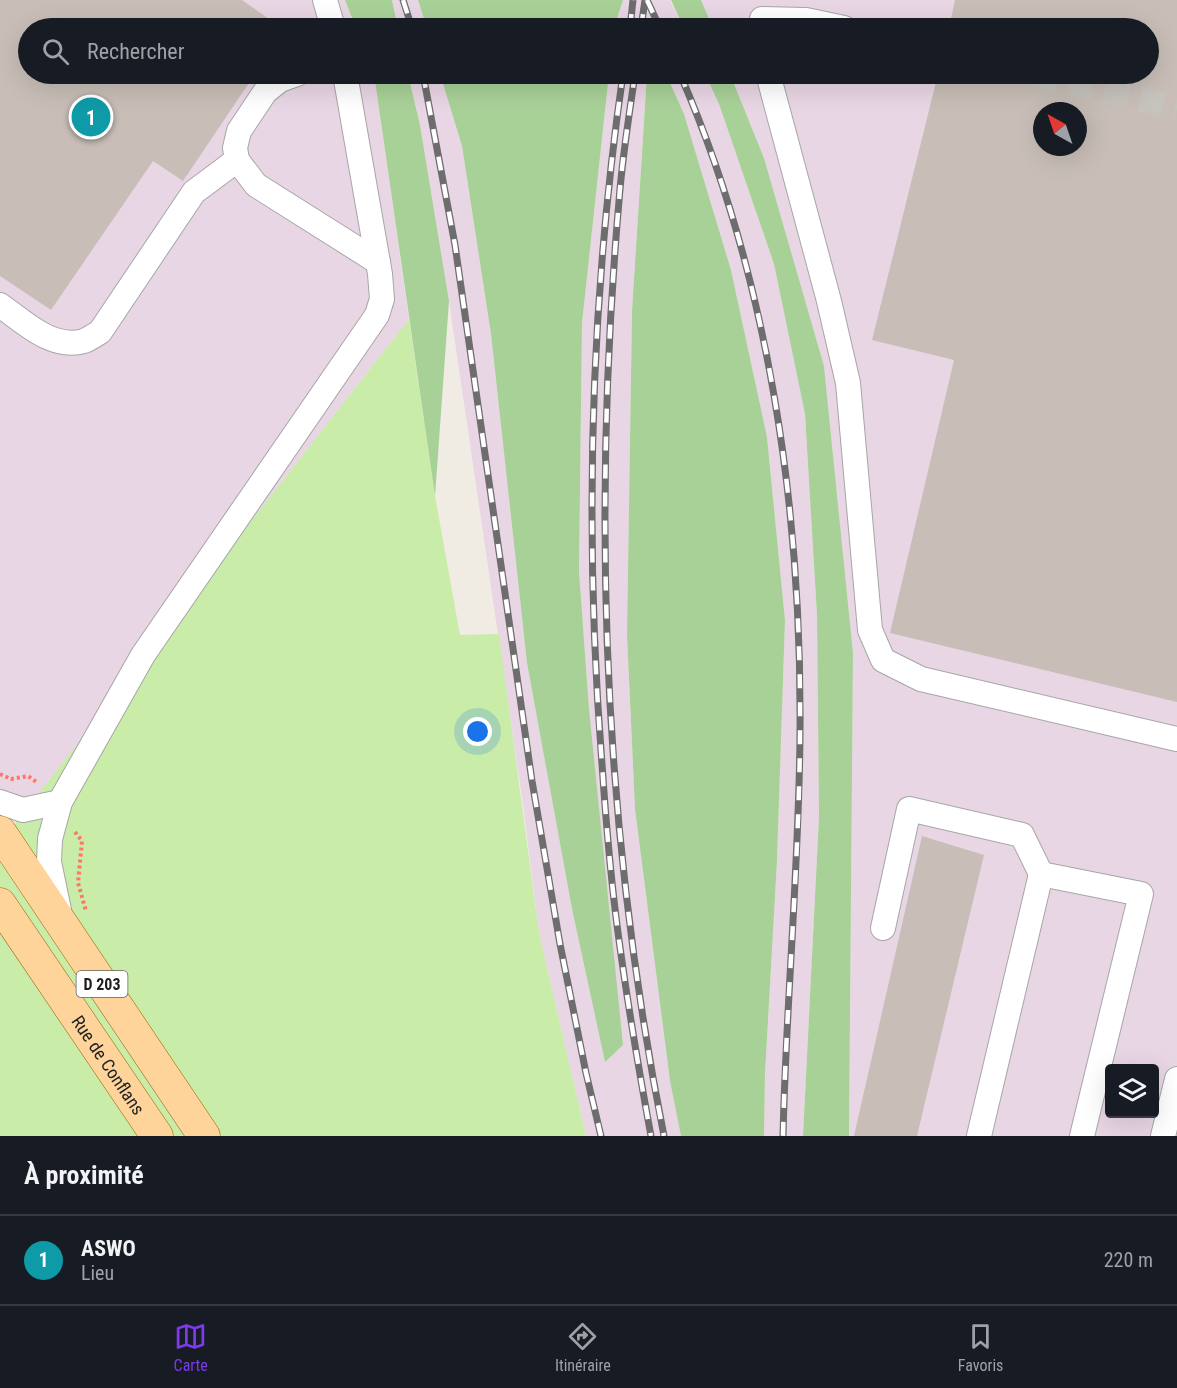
<!DOCTYPE html>
<html lang="fr">
<head>
<meta charset="utf-8">
<style>
  :root { --surface:#171b24; --page:#242831; --text:#f1f3f6; --muted:#9ea1a6; --line:#363941; --accent:#7c3aed }
  body { margin:0; font-family:"Roboto Condensed",sans-serif; background:var(--page); color:var(--text) }
  .controls { position:absolute; right:18px; bottom:18px; display:grid; overflow:hidden; border-radius:6px; box-shadow:0 6px 24px #0002 }
  .controls button { width:54px; height:54px; display:grid; place-items:center; padding:0; border:0; border-bottom:2px solid var(--line); background:var(--surface); color:var(--text); font:30px sans-serif }
  .compass { position:absolute; left:1033px; top:102px; width:54px; height:54px; border-radius:50%; background:var(--surface); box-shadow:0 6px 24px #0002; rotate:320deg }
  .you { position:absolute; left:478px; top:732px; width:21px; height:21px; margin:-15px; border:4px solid #fff; border-radius:50%; background:#1a73e8; box-shadow:0 0 0 9px #1a73e833 }
  .badge { display:grid; place-items:center; width:39px; height:39px; border-radius:50%; background:var(--accent); color:#fff; font-size:20px; font-weight:700 }
  .pin { position:absolute; translate:-50% -50%; border:3px solid #fff; box-shadow:0 2px 6px #0006 }
  .list { margin:0; padding:0; list-style:none }
  h2 { display:flex; justify-content:space-between; align-items:center; height:78px; margin:0; padding:0 24px; font-size:26px }
  h2 small { font-size:20px; font-weight:400; color:var(--muted) }
  .list li { display:grid; grid-template-columns:39px 1fr auto; gap:18px; align-items:center; box-sizing:border-box; height:90px; padding:0 24px; border-top:2px solid var(--line) }
  .list b { display:block; font-size:22px; white-space:nowrap }
  .list p { margin:0; font-size:20px; white-space:nowrap; color:var(--muted) }
  .list em { font-size:20px; font-style:normal; color:var(--muted) }
  .icon { flex:none; width:33px; height:33px; fill:none; stroke:currentColor; stroke-width:2; stroke-linecap:round; stroke-linejoin:round }
  .map { position:relative; flex:none; width:1177px; height:1136px; overflow:hidden }
  .search { position:absolute; background:var(--surface); box-shadow:0 6px 24px #0002; left:18px; right:18px; top:18px; height:66px; display:flex; align-items:center; gap:15px; box-sizing:border-box; padding:0 21px; border-radius:33px; color:var(--muted); font-size:22px }
  .sheet { height:168px; background:var(--surface) }
  nav { display:flex; justify-content:space-around; align-items:center; box-sizing:border-box; height:84px; border-top:2px solid var(--line); background:var(--surface); font-size:16px; color:var(--muted) }
  nav a { display:grid; justify-items:center; gap:3px }
  nav .on { color:var(--accent) }
  .map>svg:first-child { display:block }
</style>
</head>
<body>
<div class="map">
<svg width="1177" height="1136" viewBox="0 0 1177 1136">
  <rect width="100%" height="100%" fill="#f0ece4"/>
  <!-- industrial -->
  <g fill="#e9d6e5" fill-rule="evenodd">
    <path d="M0 0H345L356 28H28V74H374L409 319 16 823 0 798Z"/>
    <path d="M392 0H418L427 28H398Z"/>
    <path d="M623 0H670L684 28H614Z"/>
    <path d="M701 0H1177V1136H849L853 653 824 366 764 158 730 74H1148V28H713ZM1042 111H1078V147H1042ZM1110 1068H1154V1114H1110Z"/>
    <path d="M408 74H440L462 146 491 334 527 663 572 909 605 1062 589 709 579 571 582 323 609 74H647L632 311 627 635 635 809 670 1081 681 1136H586L539 933 523 805 449 301 420 125Z"/>
    <path d="M666 74H705L719 104 774 264 805 414 817 615 819 817 803 1136H764L765 1074 777 861 785 620 767 437 731 270 684 114Z"/>
  </g>
  <!-- grass -->
  <path fill="#c9eca8" d="M409 319 435 496 460 635 499 634 539 933 586 1136H0V843Z"/>
  <!-- forest -->
  <g fill="#a8d197">
    <path d="M345 0H392L398 28H356Z"/>
    <path d="M418 0H623L614 28H427Z"/>
    <path d="M671 0H701L713 28H684Z"/>
    <path d="M374 74H408L420 125 449 301 435 496Z"/>
    <path d="M440 74H609L582 323 579 571 589 709 623 1045 605 1062 572 909 527 663 491 334 462 146Z"/>
    <path d="M647 74H666L684 114 731 270 767 437 785 620 777 861 765 1074 764 1136H681L670 1081 635 809 627 635 632 311Z"/>
    <path d="M705 74H730L764 158 824 366 853 653 849 1136H803L819 817 817 615 805 414 774 264 719 104Z"/>
  </g>
  <!-- building -->
  <g fill="#c8beb7" fill-rule="evenodd">
    <path d="M0 0H242L282 28H28V74H255L183 181 153 161 51 310 0 276Z"/>
    <path d="M955 0H1177V702L890 633 954 360 872 340 938 74H1148V28H949ZM1042 111H1078V147H1042Z"/>
    <path d="M922 836 984 855 917 1136H854Z"/>
  </g>
  <g fill="none" stroke-linecap="round" stroke-linejoin="round">
    <!-- minor-tunnel -->
    <path stroke="#c6c3bd" stroke-width="24" stroke-dasharray="24 12" stroke-linecap="butt" d="M1035 74 1177 108"/>
    <defs>
      <g id="minor">
        <path d="M325 0 333 28"/>
        <path d="M762 19 806 20 844 28"/>
        <path d="M297 74 280 80 265 92 239 131 235 148 237 160 256 185 378 262"/>
        <path d="M768 74 829 301 848 383 870 630 883 660 921 679 1177 739"/>
        <path d="M0 305C24 322 52 350 84 341 89 339 95 335 100 332L194 192 237 160"/>
        <path d="M0 802 23 810 60 802"/>
        <path d="M60 915 49 862 50 839 60 802 143 655 377 315 382 299 380 274 345 74"/>
        <path d="M883 928 909 809 1022 835 1041 874"/>
        <path d="M979 1136 1041 874 1141 894 1082 1136"/>
        <path d="M1163 1136 1177 1079"/>
      </g>
      <g id="major">
        <path d="M0 832 204 1136"/>
        <path id="s1" d="M0 904 157 1136"/>
      </g>
    </defs>
    <!-- minor casing -->
    <use href="#minor" stroke="#a6a6a6" stroke-width="26"/>
    <!-- major casing -->
    <use href="#major" stroke="#996700" stroke-width="33"/>
    <!-- path -->
    <g stroke="#f76" stroke-width="4" stroke-dasharray="3 3" stroke-linecap="butt">
      <path d="M0 774 11 779 28 776 38 783"/>
      <path d="M75 832 82 841 78 883 86 911"/>
    </g>
    <!-- minor -->
    <use href="#minor" stroke="#fff" stroke-width="24"/>
    <!-- major -->
    <use href="#major" stroke="#ffd49a" stroke-width="32"/>
    <defs>
      <g id="rail">
        <path d="M403 0 412 28"/>
        <path d="M647 0 660 28"/>
        <path d="M630 28 633 0"/>
        <path d="M641 28 645 0"/>
        <path d="M423 74 455 245 532 781 560 944 586 1073 601 1136"/>
        <path d="M623 74C590 302 584 534 602 764 606 823 611 882 619 940 628 1006 639 1071 651 1136"/>
        <path d="M635 74C629 116 622 159 619 201 592 512 603 829 664 1136"/>
        <path d="M680 74C770 280 802 512 800 735 799 869 786 1002 783 1136"/>
      </g>
    </defs>
    <!-- rail casing -->
    <use href="#rail" stroke="#6d6d6d" stroke-width="7"/>
    <!-- rail -->
    <use href="#rail" stroke="#fff" stroke-width="4.5" stroke-dasharray="14" stroke-linecap="butt"/>
  </g>
  <g text-anchor="middle" dominant-baseline="central" stroke-width="5" stroke-linejoin="round" paint-order="stroke">
    <!-- shield labels -->
    <rect fill="#fff" stroke="#626262" stroke-width="1.5" x="76.5" y="971" width="51" height="26" rx="4.5"/>
    <g font-size="16" font-weight="bold" fill="#1f1f1f">
      <text x="102" y="984">D 203</text>
    </g>
    <!-- street labels -->
    <g font-size="18" fill="#1f1f1f" stroke="#fff">
      <text stroke="none"><textPath href="#s1" startOffset="194">Rue de Conflans</textPath></text>
    </g>
  </g>
</svg>
<div class="controls">
<button><svg class="icon" aria-label="layers" viewBox="0 0 24 24"><path d="M12 4l9 5-9 5-9-5zM3 14l9 5 9-5"/></svg></button>
</div>
<svg class="compass" viewBox="-18 -18 36 36"><path d="M0-13l5 13h-10z" fill="#e53935"/><path d="M0 13l5-13h-10z" fill="#9ea1a6"/></svg>
<div class="you"></div>
<div class="pin badge" style="left:91px;top:117px;background:#0f9aa8">1</div>
<div class="search"><svg class="icon" aria-label="search" viewBox="0 0 24 24"><circle cx="10" cy="10" r="6"/><path d="M15 15l6 6"/></svg>Rechercher</div>
</div>
<section class="sheet">
<h2>À proximité<small></small></h2>
<ul class="list">
<li><span class="badge" style="background:#0f9aa8">1</span><div><b>ASWO</b><p>Lieu</p></div><em>220 m</em></li>
</ul>
</section>
<nav>
<a class="on"><svg class="icon" aria-label="map" viewBox="0 0 24 24"><path d="M3 6l6-2 6 2 6-2v14l-6 2-6-2-6 2zM9 4v14M15 6v14"/></svg>Carte</a>
<a><svg class="icon" aria-label="directions" viewBox="0 0 24 24"><path d="M12 3l9 9-9 9-9-9zM9 14v-3h6M13 9l2 2-2 2"/></svg>Itinéraire</a>
<a><svg class="icon" aria-label="saved" viewBox="0 0 24 24"><path d="M7 4h10v16l-5-4-5 4z"/></svg>Favoris</a>
</nav>
</body>
</html>
